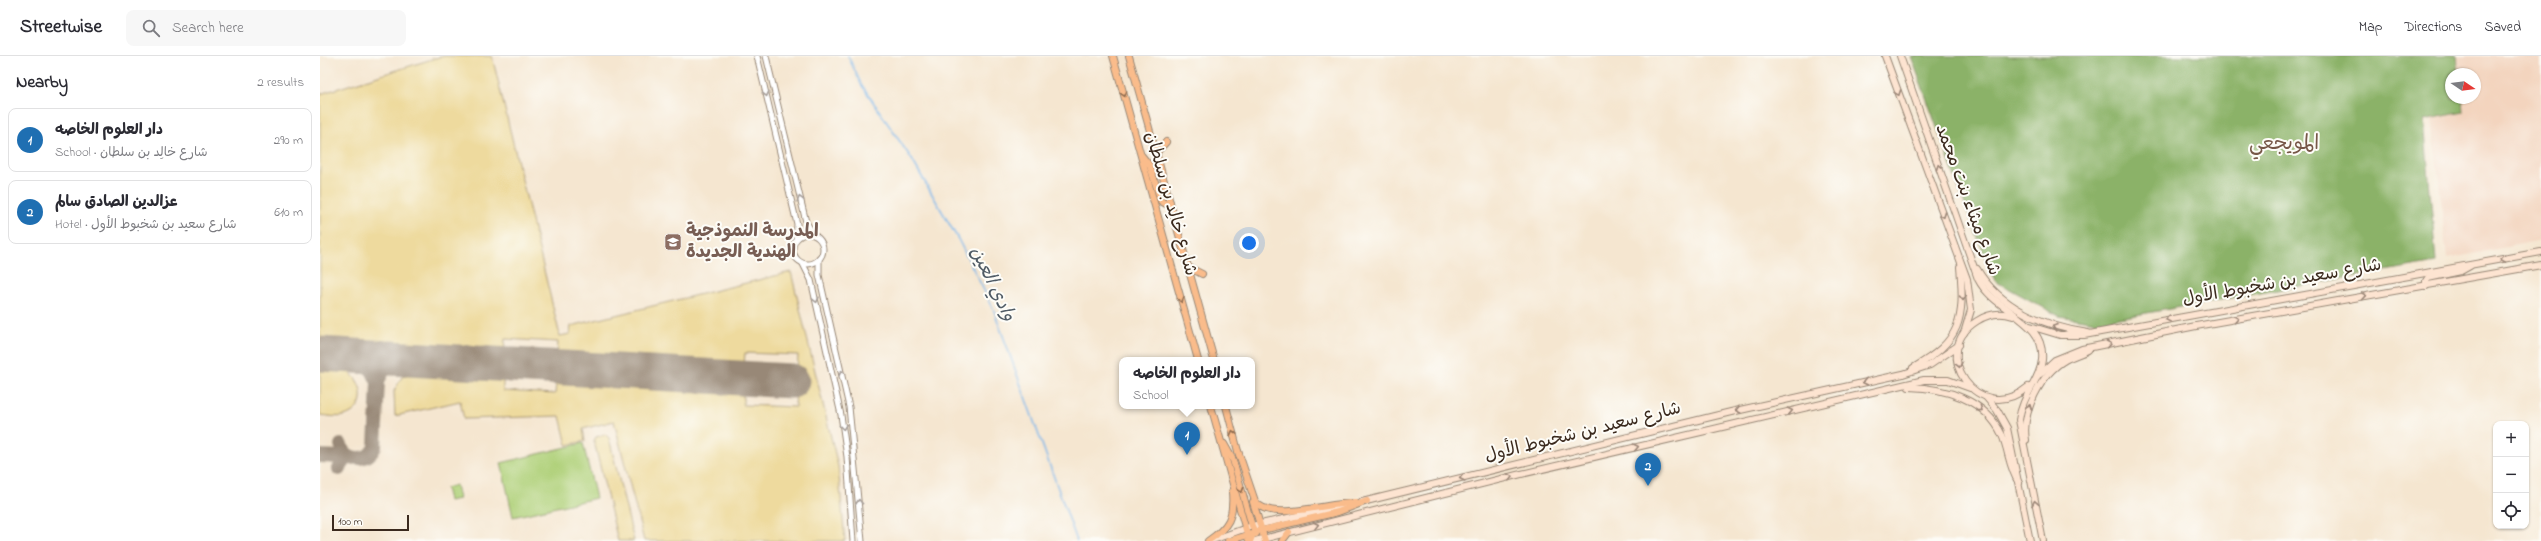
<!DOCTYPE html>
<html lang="en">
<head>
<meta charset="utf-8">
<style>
  :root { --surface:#fff; --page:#f7f7f7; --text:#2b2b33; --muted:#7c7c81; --line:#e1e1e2; --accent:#1f6fb2 }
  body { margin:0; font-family:"Indie Flower","Playpen Sans Arabic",sans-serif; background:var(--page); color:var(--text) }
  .controls { position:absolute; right:12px; bottom:12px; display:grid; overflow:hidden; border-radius:8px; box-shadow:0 1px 3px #0004 }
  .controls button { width:36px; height:36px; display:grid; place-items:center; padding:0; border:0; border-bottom:1px solid var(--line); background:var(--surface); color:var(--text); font:20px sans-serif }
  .compass { position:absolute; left:2125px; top:12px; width:36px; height:36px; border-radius:50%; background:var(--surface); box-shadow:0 1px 3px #0004; rotate:103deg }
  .scale { position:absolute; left:12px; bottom:10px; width:77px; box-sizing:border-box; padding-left:4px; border:2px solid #3b2a1e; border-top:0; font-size:11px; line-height:14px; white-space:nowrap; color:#3b2a1e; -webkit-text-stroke:3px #fdfcf7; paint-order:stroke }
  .you { position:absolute; left:929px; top:187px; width:14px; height:14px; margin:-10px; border:3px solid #fff; border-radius:50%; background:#1a73e8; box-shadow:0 0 0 6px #1a73e833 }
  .badge { display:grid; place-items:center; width:26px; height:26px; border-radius:50%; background:var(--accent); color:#fff; font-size:13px; font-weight:700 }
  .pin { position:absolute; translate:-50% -33px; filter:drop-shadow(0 1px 2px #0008) }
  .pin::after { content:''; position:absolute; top:21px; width:14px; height:12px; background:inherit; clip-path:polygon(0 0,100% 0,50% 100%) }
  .popup { position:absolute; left:799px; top:301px; width:136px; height:52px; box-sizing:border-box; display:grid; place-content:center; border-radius:8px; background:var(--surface); filter:drop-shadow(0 1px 3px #0005); font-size:13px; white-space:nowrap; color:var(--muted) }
  .popup b { font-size:15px; color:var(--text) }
  .popup::after { content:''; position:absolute; left:50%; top:100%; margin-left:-8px; border:8px solid transparent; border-top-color:var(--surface) }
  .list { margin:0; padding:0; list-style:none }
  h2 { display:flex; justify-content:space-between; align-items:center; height:52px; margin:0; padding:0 16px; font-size:17px }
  h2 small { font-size:13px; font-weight:400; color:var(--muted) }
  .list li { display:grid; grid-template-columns:26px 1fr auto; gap:12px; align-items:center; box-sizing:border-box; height:64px; margin:0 8px 8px; padding:0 8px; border:1px solid var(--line); border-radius:8px }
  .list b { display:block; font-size:15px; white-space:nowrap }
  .list p { margin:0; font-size:13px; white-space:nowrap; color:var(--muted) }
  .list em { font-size:13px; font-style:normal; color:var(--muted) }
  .icon { flex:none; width:22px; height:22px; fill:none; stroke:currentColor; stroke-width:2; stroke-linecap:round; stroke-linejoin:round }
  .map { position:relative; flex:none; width:2221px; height:485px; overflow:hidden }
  header { display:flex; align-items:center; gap:24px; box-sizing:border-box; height:56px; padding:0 20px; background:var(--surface); border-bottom:1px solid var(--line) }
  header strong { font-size:19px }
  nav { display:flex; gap:22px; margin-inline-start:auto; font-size:14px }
  .search { width:280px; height:36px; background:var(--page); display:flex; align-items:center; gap:10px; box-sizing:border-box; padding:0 14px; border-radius:8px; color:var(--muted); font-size:15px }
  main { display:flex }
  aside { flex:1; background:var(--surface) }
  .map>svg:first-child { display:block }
</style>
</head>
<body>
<header>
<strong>Streetwise</strong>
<div class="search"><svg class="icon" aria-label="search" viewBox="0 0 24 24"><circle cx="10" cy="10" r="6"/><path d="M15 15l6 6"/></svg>Search here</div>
<nav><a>Map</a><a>Directions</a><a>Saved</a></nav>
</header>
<main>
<aside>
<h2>Nearby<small>2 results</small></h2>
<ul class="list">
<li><span class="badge">1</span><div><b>دار العلوم الخاصه</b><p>School · شارع خالِد بن سلطان</p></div><em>290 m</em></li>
<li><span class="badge">2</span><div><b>عزالدين الصادق سالم</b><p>Hotel · شارع سعيد بن شخبوط الأول</p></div><em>610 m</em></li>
</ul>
</aside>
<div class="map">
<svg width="2221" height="485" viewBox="0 0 2221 485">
  <rect width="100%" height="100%" fill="#fdfcf7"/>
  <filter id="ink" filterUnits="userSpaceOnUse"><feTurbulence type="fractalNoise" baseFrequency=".025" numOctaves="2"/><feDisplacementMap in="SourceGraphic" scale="8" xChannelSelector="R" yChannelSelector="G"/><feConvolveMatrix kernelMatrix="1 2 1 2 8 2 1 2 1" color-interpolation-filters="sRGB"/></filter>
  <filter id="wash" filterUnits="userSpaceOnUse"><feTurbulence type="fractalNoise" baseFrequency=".012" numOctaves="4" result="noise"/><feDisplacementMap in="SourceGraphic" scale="16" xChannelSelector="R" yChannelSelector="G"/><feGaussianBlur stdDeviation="0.9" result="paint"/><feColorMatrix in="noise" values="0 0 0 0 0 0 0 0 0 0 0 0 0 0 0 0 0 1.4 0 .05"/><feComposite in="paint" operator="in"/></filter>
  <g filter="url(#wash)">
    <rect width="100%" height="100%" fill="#f5e6d0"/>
    <!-- built -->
    <path fill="#f3d4be" d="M2137 0H2221V184L2127 203 2112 62 2144 56 2143 42H2155V18H2139Z"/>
    <!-- green -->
    <g fill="#afd078" stroke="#757d4b">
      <path d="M263 387 276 442 193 461 181 407Z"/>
      <path d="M136 429 139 443 129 445 126 432Z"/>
    </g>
    <!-- forest -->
    <path fill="#8bb268" stroke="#636e43" d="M1591 0H2137L2139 18H2131V42H2143L2144 56 2104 64 2116 206 1776 266 1739 260 1675 225 1649 160Z"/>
    <!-- sand -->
    <g fill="#eeda9e" stroke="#94825e">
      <path d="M122 0H172L240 280 250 278 251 270 471 216 518 410 525 485H324L294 365 263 373 265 385 247 389 240 360 144 363 140 345 75 360 74 335 82 321 91 317 183 323V335L235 338 236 326 423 336V349L475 351 478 299 425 297 424 309 237 299 238 286 185 283 184 296 0 285V38Z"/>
      <path d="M0 312C8 312 18 311 25 314 41 321 49 347 31 357 22 363 10 360 0 359Z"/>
      <path d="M285 378 289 382 314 485H298L274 385 276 381Z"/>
    </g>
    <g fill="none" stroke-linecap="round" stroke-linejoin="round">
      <!-- stream -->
      <path stroke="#76b5ea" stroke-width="1.5" d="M528 0 541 28 591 102 638 183 673 252 757 485"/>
      <!-- taxiway -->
      <g stroke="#988877" stroke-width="14">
        <path d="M35 300 49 308 58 326C62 313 70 307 84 303"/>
        <path d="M0 400 40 402C48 401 51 398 55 391L58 326"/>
        <path d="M19 413 25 404 32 401 25 398 21 389"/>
      </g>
      <!-- runway -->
      <path stroke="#988877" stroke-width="35" d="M0 298 472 325"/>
    </g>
  </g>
  <g filter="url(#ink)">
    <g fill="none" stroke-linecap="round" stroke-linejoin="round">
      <defs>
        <g id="tertiary">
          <path d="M437 0 477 168 476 183"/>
          <path d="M446 0 486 166 494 179"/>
          <circle cx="488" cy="193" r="15"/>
          <path d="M499 203V219L529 351 542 485"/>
          <path d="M483 208 491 224 521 359 527 401 533 485"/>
        </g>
        <g id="secondary">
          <path d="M1565 0 1647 223 1651 254 1644 277"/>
          <path d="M1580 0 1658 223C1675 257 1726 263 1722 304 1720 325 1702 339 1699 364L1723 485"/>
          <path d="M1657 213C1679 251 1725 271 1768 277"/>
          <path d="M2106 230V225L2108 222 2141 215 2150 210"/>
          <path d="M1693 260C1681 256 1668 258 1657 265 1607 296 1659 372 1708 331"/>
          <path d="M1710 270 1740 279H1764L2221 196"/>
          <path d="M1593 312C1641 285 1645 264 1640 211"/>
          <path d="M1720 318 1735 304 1762 293 1876 270 2221 209"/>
          <path d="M1589 331C1625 332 1665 343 1682 379 1689 395 1689 412 1699 427"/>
          <path d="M1666 341 1677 354 1687 372 1710 485"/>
          <path d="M1706 384C1701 356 1721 318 1745 304 1752 300 1761 298 1768 294"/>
          <path d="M1042 446 1411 356 1583 318 1610 309 1639 289"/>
          <path d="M890 485 932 470 1022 450"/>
          <path d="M935 485 1197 419 1604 324H1628L1650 332"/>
        </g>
        <g id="primary">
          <path d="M793 0 878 304"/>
          <path d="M809 0 894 304"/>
          <path d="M836 97 846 86"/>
          <path d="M822 100 830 110 841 145 846 148 850 146"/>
          <path d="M868 211 882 218"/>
          <path d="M891 350 929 485"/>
          <path d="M906 350 919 399"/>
          <path d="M904 388 913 404 932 470 936 478"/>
          <path d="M918 395 935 445C950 468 1012 445 1036 447"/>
          <path d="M933 446 945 485"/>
          <path d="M888 485C909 471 914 461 912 436"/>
          <path d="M908 485 931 478"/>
          <path d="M930 485 934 476 1018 456 1047 445"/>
          <path d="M962 485 969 476"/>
        </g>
      </defs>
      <!-- tertiary casing -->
      <use href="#tertiary" stroke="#988877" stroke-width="7"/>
      <!-- secondary casing -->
      <use href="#secondary" stroke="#988877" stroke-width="8"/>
      <!-- primary casing -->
      <use href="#primary" stroke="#988877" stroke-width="8"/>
      <!-- tertiary -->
      <use href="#tertiary" stroke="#fff" stroke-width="5"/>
      <!-- secondary -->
      <use href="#secondary" stroke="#fde4d1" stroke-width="6"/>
      <!-- primary -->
      <use href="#primary" stroke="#fabc8b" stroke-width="6"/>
    </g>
    <!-- one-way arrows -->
    <defs><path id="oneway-chevron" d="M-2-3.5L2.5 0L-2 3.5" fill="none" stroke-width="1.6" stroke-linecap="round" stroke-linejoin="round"/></defs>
    <g stroke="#9c8778">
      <use href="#oneway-chevron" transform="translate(1578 37) rotate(70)"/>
      <use href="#oneway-chevron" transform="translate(1619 111) rotate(-109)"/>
      <use href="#oneway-chevron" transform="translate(1623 159) rotate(70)"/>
      <use href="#oneway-chevron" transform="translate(2183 203) rotate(170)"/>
      <use href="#oneway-chevron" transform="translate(2044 240) rotate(-9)"/>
      <use href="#oneway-chevron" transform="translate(1643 242) rotate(89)"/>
      <use href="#oneway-chevron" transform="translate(1848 263) rotate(170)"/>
      <use href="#oneway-chevron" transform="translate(1916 263) rotate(-10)"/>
      <use href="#oneway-chevron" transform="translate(1735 271) rotate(-163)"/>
      <use href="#oneway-chevron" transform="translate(1789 288) rotate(-12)"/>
      <use href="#oneway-chevron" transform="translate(1639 309) rotate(78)"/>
      <use href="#oneway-chevron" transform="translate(1545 326) rotate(168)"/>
      <use href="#oneway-chevron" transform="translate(1709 351) rotate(-69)"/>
      <use href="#oneway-chevron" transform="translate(1660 353) rotate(34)"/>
      <use href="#oneway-chevron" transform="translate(1418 354) rotate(167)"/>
      <use href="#oneway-chevron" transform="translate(1470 355) rotate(-12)"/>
      <use href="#oneway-chevron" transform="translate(1316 391) rotate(-13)"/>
      <use href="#oneway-chevron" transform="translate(1190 421) rotate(-14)"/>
      <use href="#oneway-chevron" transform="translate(1142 422) rotate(166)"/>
      <use href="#oneway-chevron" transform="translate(1715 447) rotate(-101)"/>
      <use href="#oneway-chevron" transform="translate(996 469) rotate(-14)"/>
    </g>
    <g stroke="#a79f9a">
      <use href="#oneway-chevron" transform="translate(446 38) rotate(76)"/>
      <use href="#oneway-chevron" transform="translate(480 143) rotate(-103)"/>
      <use href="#oneway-chevron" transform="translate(496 244) rotate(77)"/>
      <use href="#oneway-chevron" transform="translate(522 317) rotate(-102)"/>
      <use href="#oneway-chevron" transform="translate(523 371) rotate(82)"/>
      <use href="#oneway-chevron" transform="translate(539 446) rotate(-94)"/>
    </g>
    <g stroke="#916c4f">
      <use href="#oneway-chevron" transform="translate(804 38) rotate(74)"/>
      <use href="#oneway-chevron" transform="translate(861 244) rotate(75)"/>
      <use href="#oneway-chevron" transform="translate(913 377) rotate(-104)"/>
      <use href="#oneway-chevron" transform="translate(921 434) rotate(74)"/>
    </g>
  </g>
  <!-- icons -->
  <defs>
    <symbol id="school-square" viewBox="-11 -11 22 22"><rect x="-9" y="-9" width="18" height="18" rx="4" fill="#8d6e63" stroke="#fdfcf7"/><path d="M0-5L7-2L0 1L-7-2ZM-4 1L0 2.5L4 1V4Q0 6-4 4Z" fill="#fff"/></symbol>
  </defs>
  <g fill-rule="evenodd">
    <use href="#school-square" x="343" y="176" width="20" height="20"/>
  </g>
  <g text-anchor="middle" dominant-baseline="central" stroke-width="4" stroke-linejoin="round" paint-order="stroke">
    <!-- street labels -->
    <g font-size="18" fill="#3b2a1e" stroke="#fdfcf7">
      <text transform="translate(1647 144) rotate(70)">شارع ميثاء بنت محمد</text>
      <text transform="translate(850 148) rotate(74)">شارع خالِد بن سلطان</text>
      <text transform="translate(1962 227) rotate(-10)">شارع سعيد بن شخبوط الأول</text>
      <text transform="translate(1263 377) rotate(-14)">شارع سعيد بن شخبوط الأول</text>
    </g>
    <!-- education labels -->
    <g font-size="18" font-weight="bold" fill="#785e54" stroke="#fdfcf7" text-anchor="start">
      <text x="366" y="176">المدرسة النموذجية<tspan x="366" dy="21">الهندية الجديدة</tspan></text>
    </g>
    <!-- water labels -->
    <g font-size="19" font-style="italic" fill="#505b65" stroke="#fdfcf7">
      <text transform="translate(672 228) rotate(64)">وادي العين</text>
    </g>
    <!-- quarter labels -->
    <g font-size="20" fill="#775748" stroke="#fdfcf7">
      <text x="1964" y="88">المويجعي</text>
    </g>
  </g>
</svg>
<div class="controls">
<button>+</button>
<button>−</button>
<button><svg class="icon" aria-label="locate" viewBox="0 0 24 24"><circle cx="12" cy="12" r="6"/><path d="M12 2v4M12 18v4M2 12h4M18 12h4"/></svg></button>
</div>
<svg class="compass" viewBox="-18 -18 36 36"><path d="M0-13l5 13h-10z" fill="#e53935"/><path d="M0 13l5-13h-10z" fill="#7c7c81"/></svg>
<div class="scale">100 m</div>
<div class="you"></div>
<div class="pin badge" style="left:867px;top:399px">1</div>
<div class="popup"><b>دار العلوم الخاصه</b>School</div>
<div class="pin badge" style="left:1328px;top:430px">2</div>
</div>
</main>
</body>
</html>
